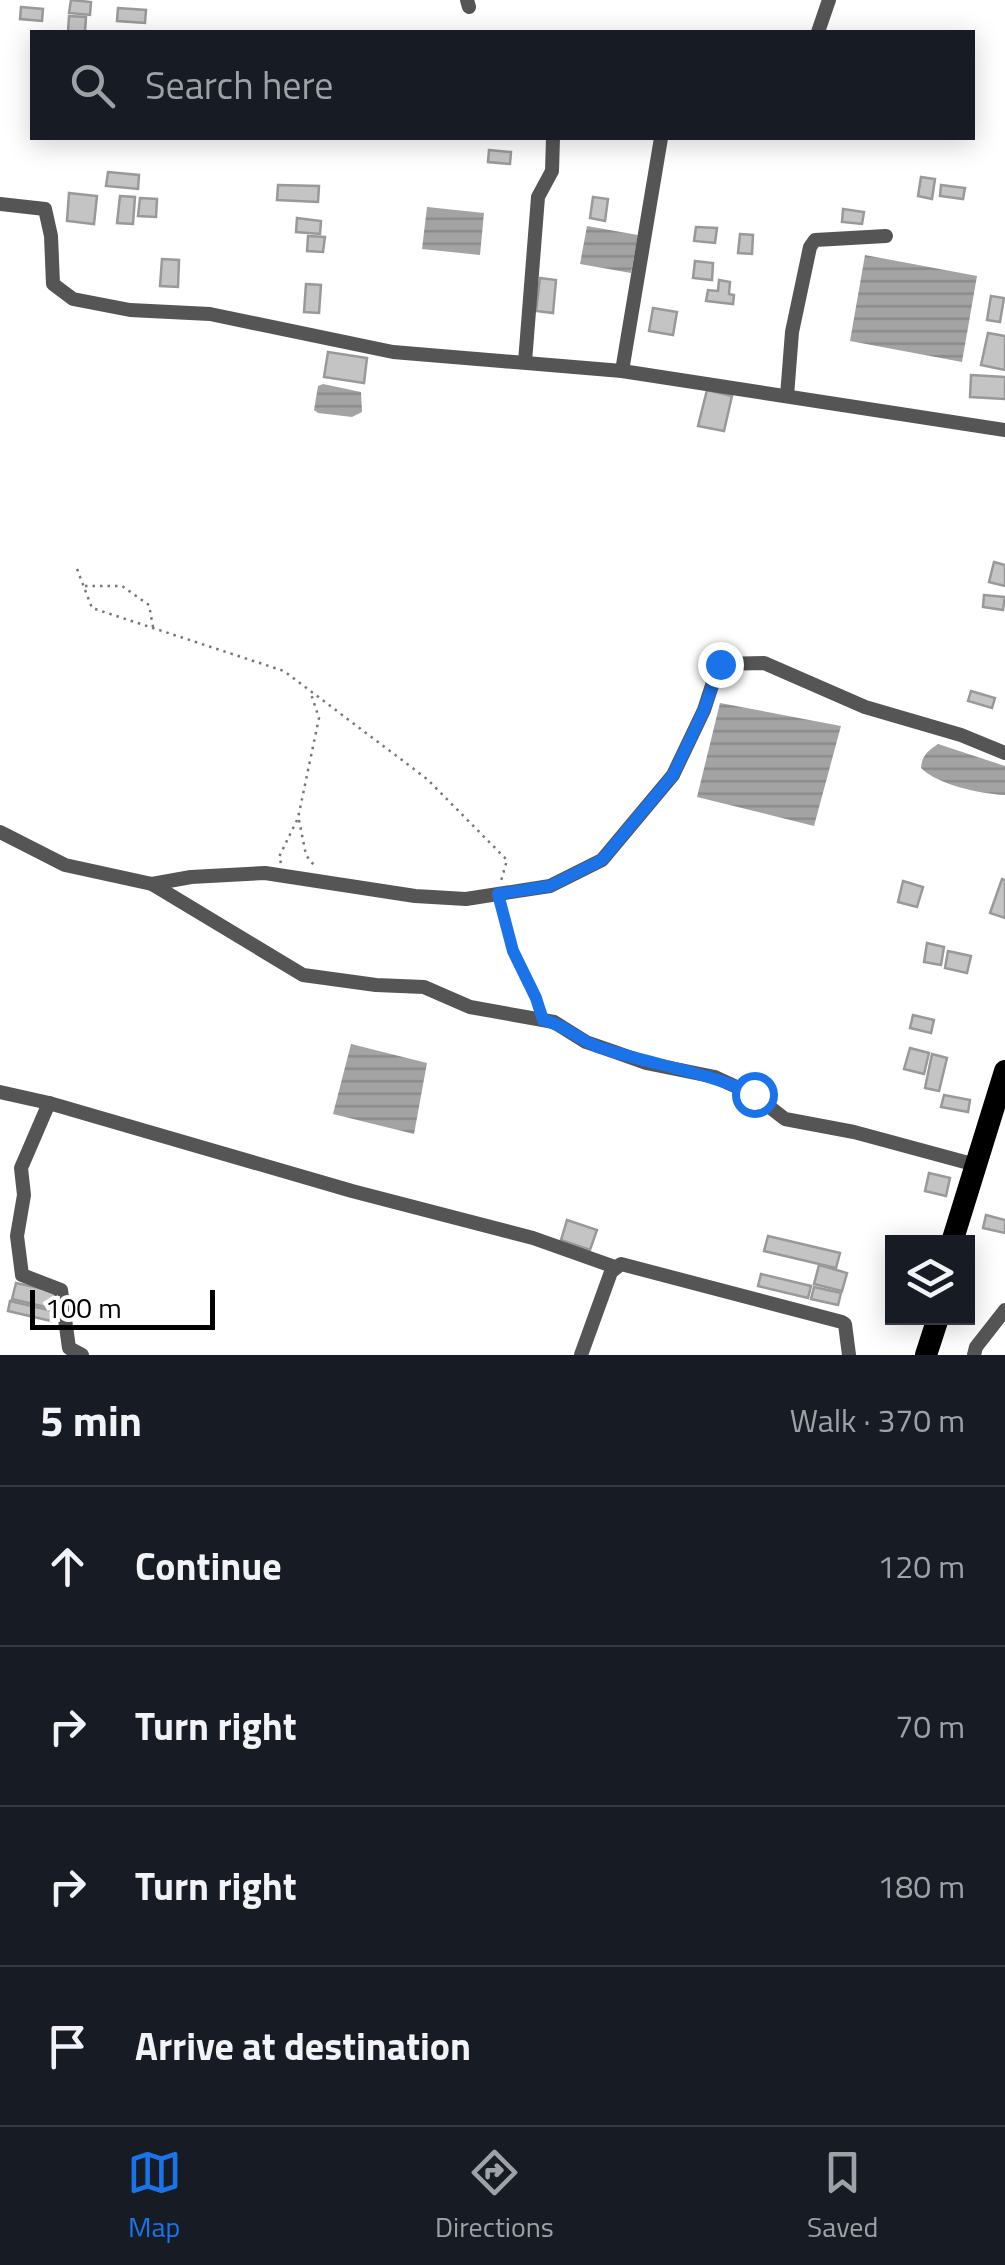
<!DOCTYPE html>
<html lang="en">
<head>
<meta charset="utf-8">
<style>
  :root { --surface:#171b24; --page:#242831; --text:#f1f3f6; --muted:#9ea1a6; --line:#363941; --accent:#1a73e8 }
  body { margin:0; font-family:"Titillium Web",sans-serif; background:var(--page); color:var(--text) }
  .controls { position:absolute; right:30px; bottom:30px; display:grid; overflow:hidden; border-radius:0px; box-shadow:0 5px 25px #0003 }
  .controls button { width:90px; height:90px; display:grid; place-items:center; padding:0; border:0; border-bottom:2px solid var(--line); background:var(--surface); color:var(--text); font:50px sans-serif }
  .scale { position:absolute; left:30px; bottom:25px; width:185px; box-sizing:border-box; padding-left:10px; border:5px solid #000; border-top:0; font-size:28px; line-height:35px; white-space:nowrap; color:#000; -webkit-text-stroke:8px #fff; paint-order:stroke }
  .stop { position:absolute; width:30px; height:30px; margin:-22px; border:8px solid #1a73e8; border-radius:50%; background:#fff }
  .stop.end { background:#1a73e8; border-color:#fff; box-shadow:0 2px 10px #0008 }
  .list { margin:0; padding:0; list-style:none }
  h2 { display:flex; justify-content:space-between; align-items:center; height:130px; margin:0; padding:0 40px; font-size:42px }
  h2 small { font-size:32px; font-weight:400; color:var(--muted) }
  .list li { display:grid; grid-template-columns:65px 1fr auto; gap:30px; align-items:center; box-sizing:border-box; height:160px; padding:0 40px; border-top:2px solid var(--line) }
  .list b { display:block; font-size:38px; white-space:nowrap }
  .list em { font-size:32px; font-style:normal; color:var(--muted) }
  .icon { flex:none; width:55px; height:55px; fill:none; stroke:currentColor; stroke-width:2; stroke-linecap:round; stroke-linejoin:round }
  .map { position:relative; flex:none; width:1005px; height:1355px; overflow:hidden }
  .search { position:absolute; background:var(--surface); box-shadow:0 5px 25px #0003; left:30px; right:30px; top:30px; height:110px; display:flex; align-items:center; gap:25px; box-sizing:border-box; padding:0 35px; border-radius:0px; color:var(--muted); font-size:38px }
  .sheet { height:770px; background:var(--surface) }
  nav { display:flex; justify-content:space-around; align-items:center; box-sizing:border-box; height:140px; border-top:2px solid var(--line); background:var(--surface); font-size:28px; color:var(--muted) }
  nav a { display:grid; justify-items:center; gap:5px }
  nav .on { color:var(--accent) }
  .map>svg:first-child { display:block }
</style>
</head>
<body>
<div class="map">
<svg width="1005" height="1355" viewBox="0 0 1005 1355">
  <defs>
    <pattern id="water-rules" width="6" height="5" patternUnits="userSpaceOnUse" patternTransform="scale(2.5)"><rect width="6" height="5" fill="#a3a3a3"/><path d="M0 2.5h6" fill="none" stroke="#8b8b8b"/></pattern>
  </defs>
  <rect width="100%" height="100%" fill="#fff"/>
  <!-- water -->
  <g fill="url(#water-rules)">
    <path d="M427 207 484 213 480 255 422 249Z"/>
    <path d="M587 226 638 235 631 273 580 264Z"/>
    <path d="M865 255 977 276 962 362 850 341Z"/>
    <path d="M323 384 361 392 362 412 352 417 318 413 314 410 318 386Z"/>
    <path d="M720 703 841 726 814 826 697 797Z"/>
    <path d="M938 744 1005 766V795C981 794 938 785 921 768 922 755 928 751 938 744Z"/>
    <path d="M351 1044 427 1063 414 1134 333 1114Z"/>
  </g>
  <!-- building -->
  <g fill="#c4c4c4" stroke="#999" stroke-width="2.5">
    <path d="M71 0 91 2 90 15 69 13Z"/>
    <path d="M21 7 43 9 42 21 20 19Z"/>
    <path d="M118 8 146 10 145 23 117 21Z"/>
    <path d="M69 16 86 17 85 32H68Z"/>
    <path d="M489 150 511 152 510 164 488 162Z"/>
    <path d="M108 172 139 175 138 189 106 186Z"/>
    <path d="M921 177 935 179 932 199 918 196Z"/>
    <path d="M278 185 319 186 318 202 277 200Z"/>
    <path d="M941 185 965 188 963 199 940 196Z"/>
    <path d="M69 193 97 196 94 224 67 221Z"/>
    <path d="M120 196 135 197 133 224 117 223Z"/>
    <path d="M593 197 608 199 605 221 590 218Z"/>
    <path d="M140 198 157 199 156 217 138 216Z"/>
    <path d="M843 209 864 212 862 224 842 222Z"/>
    <path d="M297 218 321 221 320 234 296 232Z"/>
    <path d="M696 227 717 228 715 243 694 241Z"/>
    <path d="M740 234 753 235 752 254 738 253Z"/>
    <path d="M308 236 325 237 323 252 307 251Z"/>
    <path d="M162 259 179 260 178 287 160 286Z"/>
    <path d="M695 261 713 263 712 280 693 278Z"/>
    <path d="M540 278 556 280 553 313 536 311Z"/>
    <path d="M719 280 730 282 729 294 734 295 733 304 706 301 708 290 718 291Z"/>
    <path d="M306 284 321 285 319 313 304 312Z"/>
    <path d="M991 296 1004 298 1000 322 987 320Z"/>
    <path d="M653 308 677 312 673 335 649 331Z"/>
    <path d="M988 333 1005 336V370L981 365Z"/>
    <path d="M328 352 367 358 364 383 324 377Z"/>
    <path d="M971 375 1005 377V399L970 397Z"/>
    <path d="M707 390 732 396 724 431 698 426Z"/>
    <path d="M994 562 1005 565V586L989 582Z"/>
    <path d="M984 595 1005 597 1003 610 983 607Z"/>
    <path d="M971 691 995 698 992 708 968 701Z"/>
    <path d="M1002 879 1005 880V918L990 913Z"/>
    <path d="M903 881 923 887 917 907 898 902Z"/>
    <path d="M927 943 944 947 941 965 924 962Z"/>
    <path d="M948 951 971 956 967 973 945 968Z"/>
    <path d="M913 1015 934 1020 931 1033 910 1028Z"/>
    <path d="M910 1048 929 1053 924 1074 904 1069Z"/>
    <path d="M932 1054 947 1058 939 1091 925 1088Z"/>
    <path d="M944 1095 970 1100 968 1112 941 1107Z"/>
    <path d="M929 1173 950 1178 946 1196 925 1191Z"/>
    <path d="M986 1215 1005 1220V1233L983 1228Z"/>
    <path d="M567 1220 597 1230 590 1250 561 1240Z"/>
    <path d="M768 1236 840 1253 836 1268 764 1251Z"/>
    <path d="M819 1265 847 1273 842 1291 814 1284Z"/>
    <path d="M761 1274 811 1286 808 1298 758 1286Z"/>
    <path d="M16 1283 58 1292 54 1309 12 1299Z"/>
    <path d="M814 1287 841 1293 838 1305 811 1299Z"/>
    <path d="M10 1301 53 1311 51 1321 8 1311Z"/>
  </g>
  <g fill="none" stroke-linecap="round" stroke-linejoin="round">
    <!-- path -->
    <g stroke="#777" stroke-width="2.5" stroke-dasharray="2.5 5" stroke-linecap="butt">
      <path d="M77 569 92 608 284 671 427 779 507 860 501 881"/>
      <path d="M85 586H122L149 605 153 627"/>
      <path d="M299 820 306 855 316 868"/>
      <path d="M281 863 279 857 298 818 319 718 311 694"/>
      <path d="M502 908 513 951 540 1008"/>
    </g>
    <!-- street -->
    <g stroke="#555" stroke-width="14">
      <path d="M467 0 469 7"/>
      <path d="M818 32 829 0"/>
      <path d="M0 204 45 209 51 236 53 284 73 299 130 310 210 314 393 352 622 371 1005 430"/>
      <path d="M525 362 538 197 552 171 553 138"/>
      <path d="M622 371 661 138"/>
      <path d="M787 396 792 332 810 247 815 240 886 236"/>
      <path d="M0 832 65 865 152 884 191 877 265 873 415 896 466 899 550 886 602 860 673 775 704 710 719 664 764 663 865 707 961 735 1005 753"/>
      <path d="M152 884 303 975 376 985 424 987 470 1007 554 1022 586 1042 615 1052 646 1063 715 1077 754 1095 785 1119 854 1132 976 1165"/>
      <path d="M0 1092 49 1103 352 1191 533 1238 615 1267"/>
      <path d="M49 1103 21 1168 24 1195 17 1236 22 1275 61 1290 69 1348 82 1355"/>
      <path d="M581 1355 611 1272 621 1264 842 1322 845 1324 849 1355"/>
      <path d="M974 1355 976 1347 1005 1310"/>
    </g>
    <!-- primary -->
    <g stroke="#000" stroke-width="22">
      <path d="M952 1242 1005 1071"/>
      <path d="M926 1355 938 1318"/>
    </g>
  </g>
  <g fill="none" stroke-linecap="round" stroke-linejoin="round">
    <!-- route -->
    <path stroke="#1a73e8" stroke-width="12" d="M720 664 704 710 673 775 602 860 550 886 498 894 513 951 536 998 543 1020C563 1024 579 1040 598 1047 652 1065 701 1070 754 1094"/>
  </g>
</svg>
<div class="controls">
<button><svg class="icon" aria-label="layers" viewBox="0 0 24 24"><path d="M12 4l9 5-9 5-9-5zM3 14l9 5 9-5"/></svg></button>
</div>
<div class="scale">100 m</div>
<div class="stop" style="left:754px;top:1094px"></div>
<div class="stop end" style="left:720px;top:664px"></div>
<div class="search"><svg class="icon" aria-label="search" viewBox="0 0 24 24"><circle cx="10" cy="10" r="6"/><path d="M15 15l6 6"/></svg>Search here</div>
</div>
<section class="sheet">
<h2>5 min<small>Walk · 370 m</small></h2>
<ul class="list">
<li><svg class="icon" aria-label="ahead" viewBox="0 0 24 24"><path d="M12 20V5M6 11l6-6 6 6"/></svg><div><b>Continue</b></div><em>120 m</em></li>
<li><svg class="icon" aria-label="right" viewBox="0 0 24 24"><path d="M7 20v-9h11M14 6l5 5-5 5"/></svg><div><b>Turn right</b></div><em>70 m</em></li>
<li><svg class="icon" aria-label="right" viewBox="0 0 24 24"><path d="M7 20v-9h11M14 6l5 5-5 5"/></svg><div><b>Turn right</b></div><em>180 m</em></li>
<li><svg class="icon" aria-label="arrive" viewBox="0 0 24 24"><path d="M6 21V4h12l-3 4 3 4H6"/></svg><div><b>Arrive at destination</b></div></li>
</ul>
</section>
<nav>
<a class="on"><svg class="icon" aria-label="map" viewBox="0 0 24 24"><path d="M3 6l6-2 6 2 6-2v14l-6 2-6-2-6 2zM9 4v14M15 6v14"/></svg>Map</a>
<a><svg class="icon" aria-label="directions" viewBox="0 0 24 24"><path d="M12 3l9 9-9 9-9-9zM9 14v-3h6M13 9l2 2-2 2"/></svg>Directions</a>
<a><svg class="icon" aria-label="saved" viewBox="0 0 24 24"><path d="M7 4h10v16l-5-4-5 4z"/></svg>Saved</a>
</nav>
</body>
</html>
